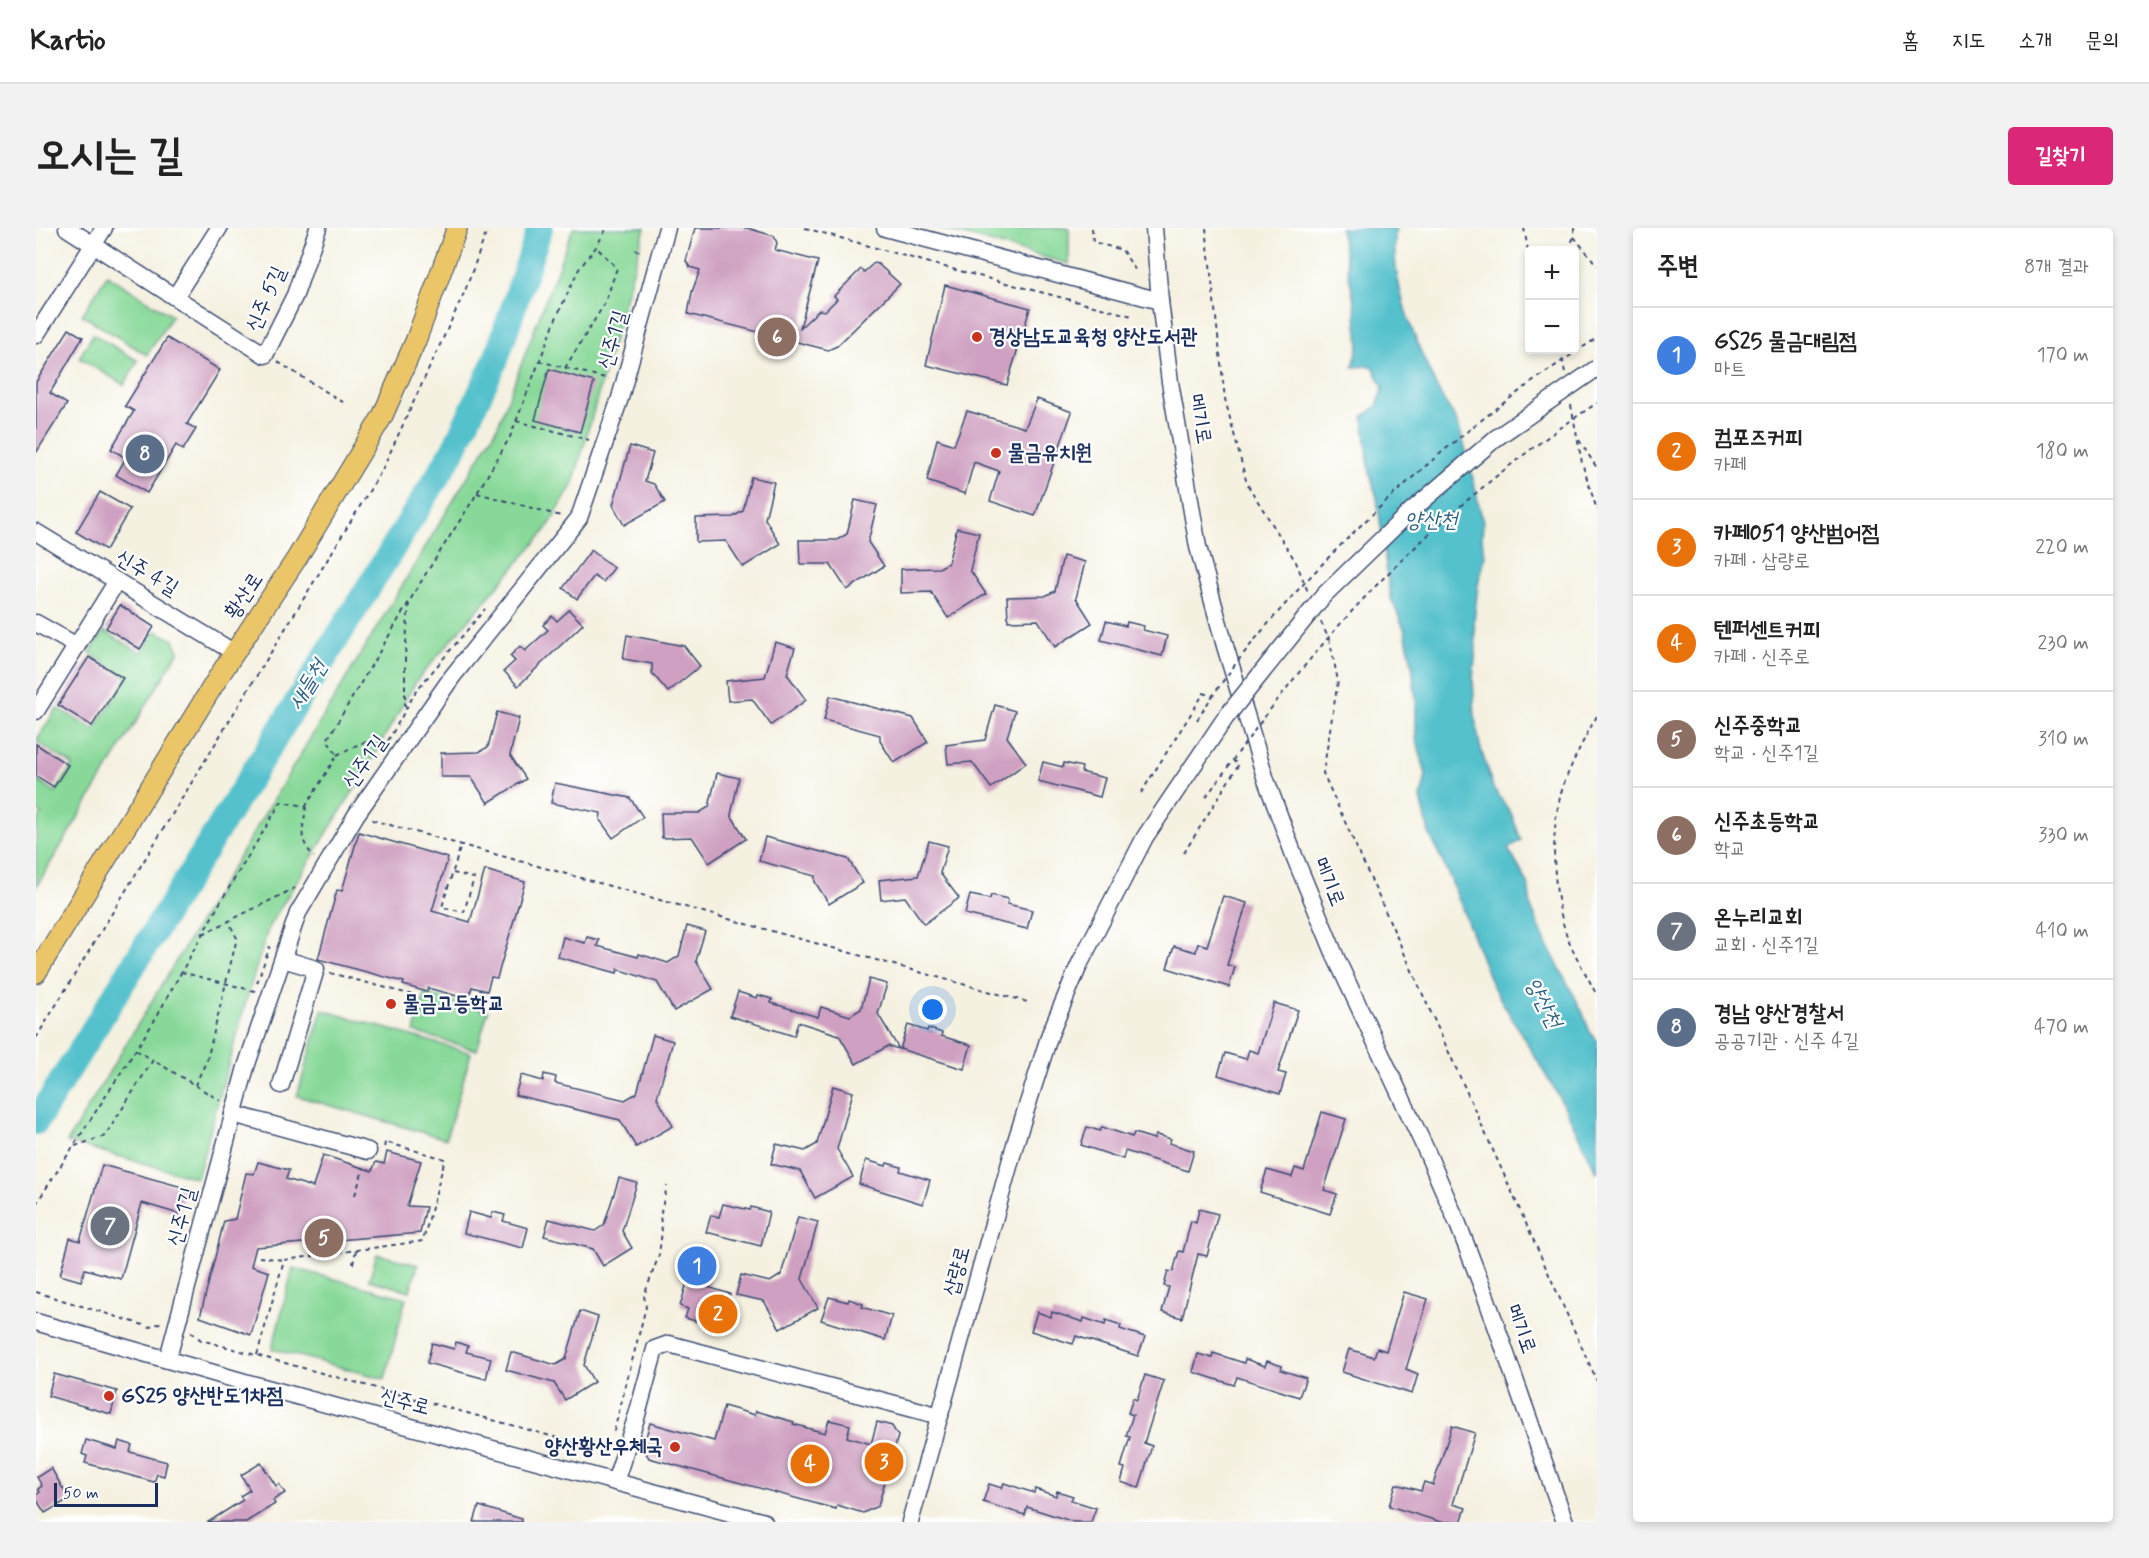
<!DOCTYPE html>
<html lang="ko">
<head>
<meta charset="utf-8">
<style>
  :root { --surface:#fff; --page:#f2f2f2; --text:#222; --muted:#767676; --line:#e0e0e0; --accent:#db2777 }
  body { margin:0; font-family:Mynerve,"Poor Story",sans-serif; background:var(--page); color:var(--text) }
  .controls { position:absolute; right:18px; top:18px; display:grid; overflow:hidden; border-radius:6px; box-shadow:0 3px 9px #0003 }
  .controls button { width:54px; height:54px; display:grid; place-items:center; padding:0; border:0; border-bottom:2px solid var(--line); background:var(--surface); color:var(--text); font:30px sans-serif }
  .scale { position:absolute; left:18px; bottom:15px; width:104px; box-sizing:border-box; padding-left:6px; border:3px solid #1b2f5e; border-top:0; font-size:16px; line-height:21px; white-space:nowrap; color:#1b2f5e; -webkit-text-stroke:4px #fff; paint-order:stroke }
  .you { position:absolute; left:897px; top:782px; width:21px; height:21px; margin:-15px; border:4px solid #fff; border-radius:50%; background:#1a73e8; box-shadow:0 0 0 9px #1a73e833 }
  .badge { display:grid; place-items:center; width:39px; height:39px; border-radius:50%; background:var(--accent); color:#fff; font-size:20px; font-weight:700 }
  .pin { position:absolute; translate:-50% -50%; border:3px solid #fff; box-shadow:0 2px 6px #0006 }
  .list { margin:0; padding:0; list-style:none }
  h2 { display:flex; justify-content:space-between; align-items:center; height:78px; margin:0; padding:0 24px; font-size:26px }
  h2 small { font-size:20px; font-weight:400; color:var(--muted) }
  .list li { display:grid; grid-template-columns:39px 1fr auto; gap:18px; align-items:center; box-sizing:border-box; height:96px; padding:0 24px; border-top:2px solid var(--line) }
  .list b { display:block; font-size:22px; white-space:nowrap }
  .list p { margin:0; font-size:20px; white-space:nowrap; color:var(--muted) }
  .list em { font-size:20px; font-style:normal; color:var(--muted) }
  .map { position:relative; flex:none; width:1561px; height:1294px; overflow:hidden; border-radius:6px }
  header { display:flex; align-items:center; gap:36px; box-sizing:border-box; height:84px; padding:0 30px; background:var(--surface); border-bottom:2px solid var(--line) }
  header strong { font-size:28px }
  nav { display:flex; gap:33px; margin-inline-start:auto; font-size:21px }
  .intro { display:flex; align-items:center; justify-content:space-between; box-sizing:border-box; height:144px; padding:0 36px }
  h1 { margin:0; font-size:42px }
  .button { padding:15px 27px; border-radius:6px; background:var(--accent); color:#fff; font-size:21px; font-weight:700 }
  main { display:flex; gap:36px; padding:0 36px }
  aside { flex:1; background:var(--surface); border-radius:6px; box-shadow:0 3px 9px #0003 }
  .map>svg:first-child { display:block }
</style>
</head>
<body>
<header>
<strong>Kartio</strong>
<nav><a>홈</a><a>지도</a><a>소개</a><a>문의</a></nav>
</header>
<div class="intro"><h1>오시는 길</h1><a class="button">길찾기</a></div>
<main>
<div class="map">
<svg width="1561" height="1294" viewBox="0 0 1561 1294">
  <rect width="100%" height="100%" fill="#fff"/>
  <filter id="ink" filterUnits="userSpaceOnUse"><feTurbulence type="fractalNoise" baseFrequency=".0167" numOctaves="2"/><feDisplacementMap in="SourceGraphic" scale="12" xChannelSelector="R" yChannelSelector="G"/><feConvolveMatrix kernelMatrix="1 2 1 2 8 2 1 2 1" color-interpolation-filters="sRGB"/></filter>
  <filter id="wash" filterUnits="userSpaceOnUse"><feTurbulence type="fractalNoise" baseFrequency=".008" numOctaves="4" result="noise"/><feDisplacementMap in="SourceGraphic" scale="24" xChannelSelector="R" yChannelSelector="G"/><feGaussianBlur stdDeviation="1.35" result="paint"/><feColorMatrix in="noise" values="0 0 0 0 0 0 0 0 0 0 0 0 0 0 0 0 0 1.4 0 .05"/><feComposite in="paint" operator="in"/></filter>
  <g filter="url(#wash)">
    <rect width="100%" height="100%" fill="#f5f1e1"/>
    <!-- green -->
    <g fill="#88d999" stroke="#52847c" stroke-width="1.5">
      <path d="M537 0H609L537 256 511 301 381 452 321 557 233 698 210 773 161 950 31 914 461 200Z"/>
      <path d="M903 0H1033V36Z"/>
      <path d="M71 47 136 88 111 127 46 87Z"/>
      <path d="M57 106 102 133 88 157 43 130Z"/>
      <path d="M68 403 105 425 120 403 138 412 143 423 0 659V596L6 586 0 581V552L20 564 37 537 0 513 21 480 58 502 91 450 54 425Z"/>
      <path d="M389 766 452 783 441 822 378 804Z"/>
      <path d="M286 782 435 825 410 911 261 868Z"/>
      <path d="M341 1026 382 1037 374 1063 333 1052Z"/>
      <path d="M257 1040 370 1070 349 1151 236 1121Z"/>
    </g>
    <!-- water -->
    <path fill="#54c1cc" stroke="#387895" stroke-width="1.5" d="M1304 0H1360C1352 53 1381 118 1404 166 1409 176 1419 186 1422 197 1433 228 1439 262 1447 294L1446 311 1449 329 1442 357 1438 393 1440 420 1437 451 1439 491 1444 518 1457 560 1475 585 1485 612 1472 621 1492 655 1495 679 1510 714 1546 783 1554 804 1561 812V945L1526 874 1456 757 1415 652 1393 605 1385 570 1390 547 1380 509V472L1376 436 1369 403 1354 368 1341 270 1334 246 1327 189 1341 178 1347 160 1337 138 1317 139 1323 115 1319 78Z"/>
    <g fill="none" stroke-linecap="round" stroke-linejoin="round">
      <!-- river -->
      <path stroke="#54c1cc" stroke-width="26" d="M0 894 416 225 460 131 504 0"/>
    </g>
    <g id="blocks">
      <!-- building -->
      <g fill="#cfa0c1">
        <path d="M659 0H711L738 8 741 15 739 22 782 33 764 100 783 82 789 83 801 71 798 68 825 41 828 44 838 35 842 36 864 56 801 118 792 122 652 86 656 64 664 42 654 39 650 33Z"/>
        <path d="M909 57 994 80 971 157 890 137Z"/>
        <path d="M33 101 47 109 14 165 31 176 0 225V154Z"/>
        <path d="M131 110 184 142 151 196 160 201 147 222 140 217 111 265 80 247 90 230 75 221 98 183 89 178Z"/>
        <path d="M513 141 558 154 544 204 499 192Z"/>
        <path d="M1001 171 1036 184 999 288 954 273 963 243 938 234 929 266 891 253 901 211 918 217 931 183 989 200Z"/>
        <path d="M594 218 617 225 609 253 618 256 629 274 588 297 577 277Z"/>
        <path d="M715 249 738 254 729 291 744 316 707 339 690 313 660 314V290L697 289 707 283Z"/>
        <path d="M64 264 94 281 70 322 40 304Z"/>
        <path d="M819 272 841 277 832 314 848 338 811 362 794 336H764L763 312H801L811 306Z"/>
        <path d="M921 300 943 305 934 342 950 366 912 390 895 364 865 365V341L903 340 912 335Z"/>
        <path d="M555 322 578 340 567 354 558 348 541 371 527 360Z"/>
        <path d="M1027 328 1049 334 1040 370 1056 395 1019 419 1002 392 972 393 971 369 1009 368 1019 363Z"/>
        <path d="M84 377 118 399 104 421 70 400Z"/>
        <path d="M533 382 547 396 482 458 468 443 479 433 474 428 484 418 489 423 512 402 507 397 516 388 521 393Z"/>
        <path d="M1070 393 1090 398 1091 394 1108 398 1107 402 1131 408 1126 428 1065 412Z"/>
        <path d="M591 407 648 418 664 438 632 464 616 445V436L587 431Z"/>
        <path d="M739 414 759 420 751 446 770 472 735 497 716 471 692 473 690 453 729 449Z"/>
        <path d="M53 429 87 450 56 498 22 477Z"/>
        <path d="M794 468 877 490 892 514 858 535 844 513V507L788 492Z"/>
        <path d="M959 477 979 483 971 509 990 535 955 560 936 534 912 536 910 517 949 512Z"/>
        <path d="M461 484 483 490 474 527 490 551 452 575 435 549H405V525L443 524 452 519Z"/>
        <path d="M0 516 32 537 18 559 0 548Z"/>
        <path d="M1007 534 1027 539 1028 535 1046 539 1045 544 1069 550 1064 569 1002 553Z"/>
        <path d="M681 545 703 550 695 587 710 611 673 635 656 609 626 610 625 585H663L673 579Z"/>
        <path d="M519 555 594 570 607 589 577 610 564 592 565 585 515 575Z"/>
        <path d="M323 604 412 630 396 683 434 694 449 642 489 654 461 750 455 749 451 763 436 759 432 771 392 760 391 764 367 757 368 754 282 731 301 662 306 663Z"/>
        <path d="M729 609 812 631 827 655 793 676 779 654V648L723 633Z"/>
        <path d="M893 613 912 618 904 645 923 670 888 696 869 669 845 672 843 652 882 648Z"/>
        <path d="M934 667 954 671 955 667 972 671 971 676 996 682 991 701 929 686Z"/>
        <path d="M1187 668 1211 675 1191 737 1199 739 1193 759 1131 740 1138 718 1160 724 1162 715 1171 718Z"/>
        <path d="M651 698 669 703 660 733 677 761 638 783 621 754 582 741 581 745 522 729 527 709 549 715 551 709 563 712 561 718 602 729 603 726 632 735 643 728Z"/>
        <path d="M833 751 851 756 842 786 863 821 852 818 820 836 803 807 762 794 758 808 694 788 702 764 721 770 722 767 736 771 735 775 782 789 785 779 814 788 825 781Z"/>
        <path d="M1238 775 1262 782 1242 844 1250 846 1244 866 1182 847 1189 825 1210 831 1213 822 1222 825Z"/>
        <path d="M872 797 891 803 892 800 906 805 905 808 935 817 928 841 864 821Z"/>
        <path d="M617 807 637 813 621 870 637 898 600 919 584 892 479 867 485 847 507 853 508 846 520 849 519 855 589 872 601 865Z"/>
        <path d="M797 858 817 864 801 921 817 949 779 970 764 943 735 936 740 916 769 923 781 916Z"/>
        <path d="M1286 884 1310 891 1288 962 1301 966 1294 986 1224 964 1231 942 1256 949 1259 940 1268 943Z"/>
        <path d="M1051 899 1064 903 1066 899 1096 909 1098 905 1118 911 1120 907 1135 911 1133 915 1158 923 1152 943 1089 923 1087 931 1045 917Z"/>
        <path d="M351 924 385 933 371 978 390 979 384 1005 220 1019 215 1038 233 1044 215 1107 164 1089 188 993 199 991 210 945 218 946 222 934 253 942 250 951 277 959 287 927 336 943 340 934 348 936Z"/>
        <path d="M830 932 850 938 851 935 865 939 864 943 894 952 887 976 823 956Z"/>
        <path d="M66 937 150 960 143 986 106 975 85 1051 49 1041 45 1053 24 1047 34 1010 44 1013Z"/>
        <path d="M583 950 601 955 586 1003 596 1020 567 1038 557 1021 508 1008 513 991 559 1003 568 997Z"/>
        <path d="M687 976 714 982 715 979 733 984 725 1018 670 1004 675 987 683 989Z"/>
        <path d="M1163 981 1182 986 1171 1028 1162 1026 1146 1090 1126 1084 1133 1059 1128 1058 1132 1043 1137 1044 1143 1023 1147 1024 1155 993 1160 995Z"/>
        <path d="M433 984 455 990 457 984 469 987 467 993 492 1000 487 1020 428 1005Z"/>
        <path d="M762 989 782 994 766 1051 782 1080 744 1101 728 1073 700 1067 705 1047 734 1054 745 1047Z"/>
        <path d="M659 1028 679 1034 672 1059 694 1066 684 1100 649 1090 652 1081 644 1078Z"/>
        <path d="M1368 1064 1392 1071 1370 1141 1382 1146 1376 1166 1306 1144 1313 1121 1338 1129 1341 1120 1350 1123Z"/>
        <path d="M793 1069 812 1074 813 1071 827 1076 826 1079 856 1088 849 1112 785 1092Z"/>
        <path d="M544 1083 562 1089 548 1137 558 1154 529 1172 518 1155 470 1142 475 1124 520 1137 530 1131Z"/>
        <path d="M1001 1084 1015 1089 1016 1084 1047 1094 1048 1090 1069 1097 1070 1092 1085 1097 1084 1101 1109 1109 1102 1128 1040 1108 1037 1116 995 1103Z"/>
        <path d="M420 1114 432 1118 430 1124 455 1130 450 1151 391 1135 396 1115 418 1121Z"/>
        <path d="M1177 1125 1208 1135 1209 1131 1229 1138 1231 1133 1246 1138 1245 1142 1270 1150 1263 1169 1201 1149 1198 1157 1157 1144 1162 1126 1176 1130Z"/>
        <path d="M18 1146 81 1163 75 1186 12 1168Z"/>
        <path d="M1109 1147 1128 1153 1108 1215 1116 1218 1103 1260 1085 1254 1089 1240 1085 1239 1094 1209 1090 1208 1097 1187 1092 1185 1097 1170 1101 1172Z"/>
        <path d="M688 1178 719 1187 720 1183 758 1194 757 1196 789 1205 793 1192 814 1197 811 1209 835 1216 841 1194 856 1198 862 1208 842 1278 827 1285 801 1277 800 1281 613 1230 607 1220 614 1195 678 1213Z"/>
        <path d="M1416 1198 1439 1205 1417 1276 1430 1280 1425 1294H1405L1353 1278 1360 1256 1385 1263 1388 1254 1397 1257Z"/>
        <path d="M50 1212 81 1221 83 1213 96 1217 94 1224 131 1234 128 1248 121 1246 118 1254 49 1235 51 1228 46 1226Z"/>
        <path d="M225 1235 240 1258 243 1256 249 1265 237 1272 239 1276 210 1294H172L207 1272 204 1268 214 1262 205 1247Z"/>
        <path d="M15 1240 33 1271 9 1285 0 1271V1267L4 1264 2 1261 6 1258 1 1249Z"/>
        <path d="M968 1255 998 1265 999 1261 1020 1268 1021 1263 1037 1268 1035 1272 1060 1280 1055 1294H1038L991 1279 989 1287 947 1274 953 1256 966 1260Z"/>
        <path d="M443 1278 486 1291V1294H438Z"/>
      </g>
    </g>
  </g>
  <g filter="url(#ink)">
    <use href="#blocks" fill-opacity="0" stroke="#3c4c72" stroke-width="1.5"/>
    <g fill="none" stroke-linecap="round" stroke-linejoin="round">
      <defs>
        <g id="minor">
          <path d="M31 0 229 127 259 67 282 0"/>
          <path d="M849 0 1124 73"/>
          <path d="M1118 0 1124 73 1134 154 1162 319 1189 418 1230 552 1259 630 1301 732 1390 922 1422 996 1450 1069 1529 1294"/>
          <path d="M139 69 183 0"/>
          <path d="M0 107 68 0"/>
          <path d="M0 304 199 425"/>
          <path d="M0 395 41 418"/>
          <path d="M0 483 81 353"/>
          <path d="M245 857 280 741 247 731"/>
          <path d="M197 886 332 923"/>
          <path d="M0 1094 212 1155 728 1294"/>
          <path d="M132 1130 210 839 262 685 320 587 416 449 543 290 584 170 631 0"/>
          <path d="M579 1254 601 1187 619 1121 633 1116 904 1188"/>
          <path d="M874 1294 980 913 1014 806"/>
        </g>
        <path id="major" d="M0 745 183 448 261 330 346 189 380 112 421 0"/>
      </defs>
      <!-- minor casing -->
      <use href="#minor" stroke="#3c4c72" stroke-width="19"/>
      <!-- major casing -->
      <use href="#major" stroke="#3c4c72" stroke-width="22"/>
      <!-- path -->
      <g stroke="#3c4c72" stroke-width="2" stroke-dasharray="4.5 4.5" stroke-linecap="butt">
        <path d="M769 0 901 37 1096 88"/>
        <path d="M1056 0 1057 14 1086 22 1100 43"/>
        <path d="M1170 0 1189 171 1211 256 1260 334 1272 364"/>
        <path d="M1488 0 1494 33"/>
        <path d="M1538 0V9L1561 37"/>
        <path d="M599 22 607 25"/>
        <path d="M1532 22 1538 9"/>
        <path d="M1525 122 1529 145"/>
        <path d="M503 133 573 151"/>
        <path d="M242 134 310 176"/>
        <path d="M529 140 569 75 581 40 560 19"/>
        <path d="M1535 177 1546 235 1561 282"/>
        <path d="M480 193 553 212"/>
        <path d="M1543 212 1561 240"/>
        <path d="M441 265 525 288"/>
        <path d="M1285 394 1294 414 1302 453 1287 545 1561 1153"/>
        <path d="M369 479V429L373 374"/>
        <path d="M1561 488C1549 509 1538 530 1529 553 1513 596 1516 659 1529 702 1536 725 1551 746 1561 768"/>
        <path d="M352 513 380 463 449 381"/>
        <path d="M301 527C318 519 332 508 351 515"/>
        <path d="M1105 565 1168 465 1176 469"/>
        <path d="M270 578C268 602 260 608 278 629"/>
        <path d="M336 592 995 775"/>
        <path d="M1148 625 1203 536 1197 533"/>
        <path d="M417 645 438 650 428 684 406 679 425 617"/>
        <path d="M167 706 259 660"/>
        <path d="M145 744 219 763"/>
        <path d="M294 745 377 767"/>
        <path d="M221 755 234 718"/>
        <path d="M0 810 346 242 429 63 452 0"/>
        <path d="M100 822 117 832"/>
        <path d="M159 857 171 832 201 710 192 693"/>
        <path d="M39 918 69 908 117 832 185 873"/>
        <path d="M319 967 328 939"/>
        <path d="M0 976 117 795 185 673 242 579 245 574 270 578 301 527 291 512 389 347 437 272 474 209 521 88 543 41 560 19 571 0"/>
        <path d="M223 1029 248 1032"/>
        <path d="M317 1036 320 1022"/>
        <path d="M0 1064 114 1099 126 1094"/>
        <path d="M155 1104 165 1112 566 1222 574 1217"/>
        <path d="M221 1127 248 1032 387 1013 409 931 349 914 348 921"/>
        <path d="M578 1203 610 1079 608 1068 623 1027 626 1003 624 988 631 958"/>
      </g>
      <!-- minor -->
      <use href="#minor" stroke="#fff" stroke-width="16"/>
      <!-- major -->
      <use href="#major" stroke="#eac669" stroke-width="20"/>
      <defs>
        <path id="minor-bridge" d="M1014 806 1044 735 1109 609 1190 489 1288 367 1375 283 1460 210 1561 140"/>
      </defs>
      <!-- minor-bridge casing -->
      <use href="#minor-bridge" stroke="#3c4c72" stroke-width="19" stroke-linecap="butt"/>
      <!-- path-bridge -->
      <g stroke="#3c4c72" stroke-width="2" stroke-dasharray="4.5 4.5" stroke-linecap="butt">
        <path d="M1161 492C1198 432 1245 379 1293 329 1374 246 1463 173 1561 110"/>
        <path d="M1170 569C1203 524 1235 478 1271 435 1353 335 1453 246 1561 175"/>
      </g>
      <!-- minor-bridge -->
      <use href="#minor-bridge" stroke="#fff" stroke-width="16"/>
    </g>
  </g>
  <!-- markers -->
  <g fill="#c8321e" stroke="#fff" stroke-width="2">
    <circle cx="941" cy="109" r="6"/>
    <circle cx="960" cy="225" r="6"/>
    <circle cx="355" cy="776" r="6"/>
    <circle cx="73" cy="1168" r="6"/>
    <circle cx="639" cy="1219" r="6"/>
  </g>
  <g text-anchor="middle" dominant-baseline="central" stroke-width="4.5" stroke-linejoin="round" paint-order="stroke">
    <!-- street labels -->
    <g font-size="21" fill="#1b2f5e" stroke="#fff">
      <text transform="translate(230 71) rotate(-66)">신주 5길</text>
      <text transform="translate(577 112) rotate(-74)">신주1길</text>
      <text transform="translate(1164 191) rotate(80)">메기로</text>
      <text transform="translate(111 345) rotate(31)">신주 4길</text>
      <text transform="translate(208 368) rotate(-56)">황산로</text>
      <text transform="translate(329 534) rotate(-55)">신주1길</text>
      <text transform="translate(1293 654) rotate(68)">메기로</text>
      <text transform="translate(146 989) rotate(-75)">신주1길</text>
      <text transform="translate(921 1043) rotate(-75)">삽량로</text>
      <text transform="translate(1485 1101) rotate(70)">메기로</text>
      <text transform="translate(369 1174) rotate(15)">신주로</text>
    </g>
    <!-- poi labels -->
    <g font-size="21" font-weight="bold" fill="#1b2f5e" stroke="#fff" text-anchor="start">
      <text x="953" y="109">경상남도교육청 양산도서관</text>
      <text x="972" y="225">물금유치원</text>
      <text x="367" y="776">물금고등학교</text>
      <text x="85" y="1168">GS25 양산반도1차점</text>
      <text x="627" y="1219" text-anchor="end">양산황산우체국</text>
    </g>
    <!-- water labels -->
    <g font-size="22" font-style="italic" fill="#2f6284" stroke="#fff">
      <text x="1395" y="293">양산천</text>
      <text transform="translate(272 457) rotate(-58)">새들천</text>
      <text transform="translate(1507 775) rotate(62)">양산천</text>
    </g>
  </g>
</svg>
<div class="controls">
<button>+</button>
<button>−</button>
</div>
<div class="scale">50 m</div>
<div class="you"></div>
<div class="pin badge" style="left:661px;top:1038px;background:#3f7fe0">1</div>
<div class="pin badge" style="left:682px;top:1086px;background:#e8710a">2</div>
<div class="pin badge" style="left:848px;top:1234px;background:#e8710a">3</div>
<div class="pin badge" style="left:774px;top:1236px;background:#e8710a">4</div>
<div class="pin badge" style="left:288px;top:1010px;background:#8d6e63">5</div>
<div class="pin badge" style="left:741px;top:109px;background:#8d6e63">6</div>
<div class="pin badge" style="left:74px;top:998px;background:#6b7280">7</div>
<div class="pin badge" style="left:109px;top:226px;background:#5c6f8a">8</div>
</div>
<aside>
<h2>주변<small>8개 결과</small></h2>
<ul class="list">
<li><span class="badge" style="background:#3f7fe0">1</span><div><b>GS25 물금대림점</b><p>마트</p></div><em>170 m</em></li>
<li><span class="badge" style="background:#e8710a">2</span><div><b>컴포즈커피</b><p>카페</p></div><em>180 m</em></li>
<li><span class="badge" style="background:#e8710a">3</span><div><b>카페051 양산범어점</b><p>카페 · 삽량로</p></div><em>220 m</em></li>
<li><span class="badge" style="background:#e8710a">4</span><div><b>텐퍼센트커피</b><p>카페 · 신주로</p></div><em>230 m</em></li>
<li><span class="badge" style="background:#8d6e63">5</span><div><b>신주중학교</b><p>학교 · 신주1길</p></div><em>310 m</em></li>
<li><span class="badge" style="background:#8d6e63">6</span><div><b>신주초등학교</b><p>학교</p></div><em>330 m</em></li>
<li><span class="badge" style="background:#6b7280">7</span><div><b>온누리교회</b><p>교회 · 신주1길</p></div><em>410 m</em></li>
<li><span class="badge" style="background:#5c6f8a">8</span><div><b>경남 양산경찰서</b><p>공공기관 · 신주 4길</p></div><em>470 m</em></li>
</ul>
</aside>
</main>
</body>
</html>
